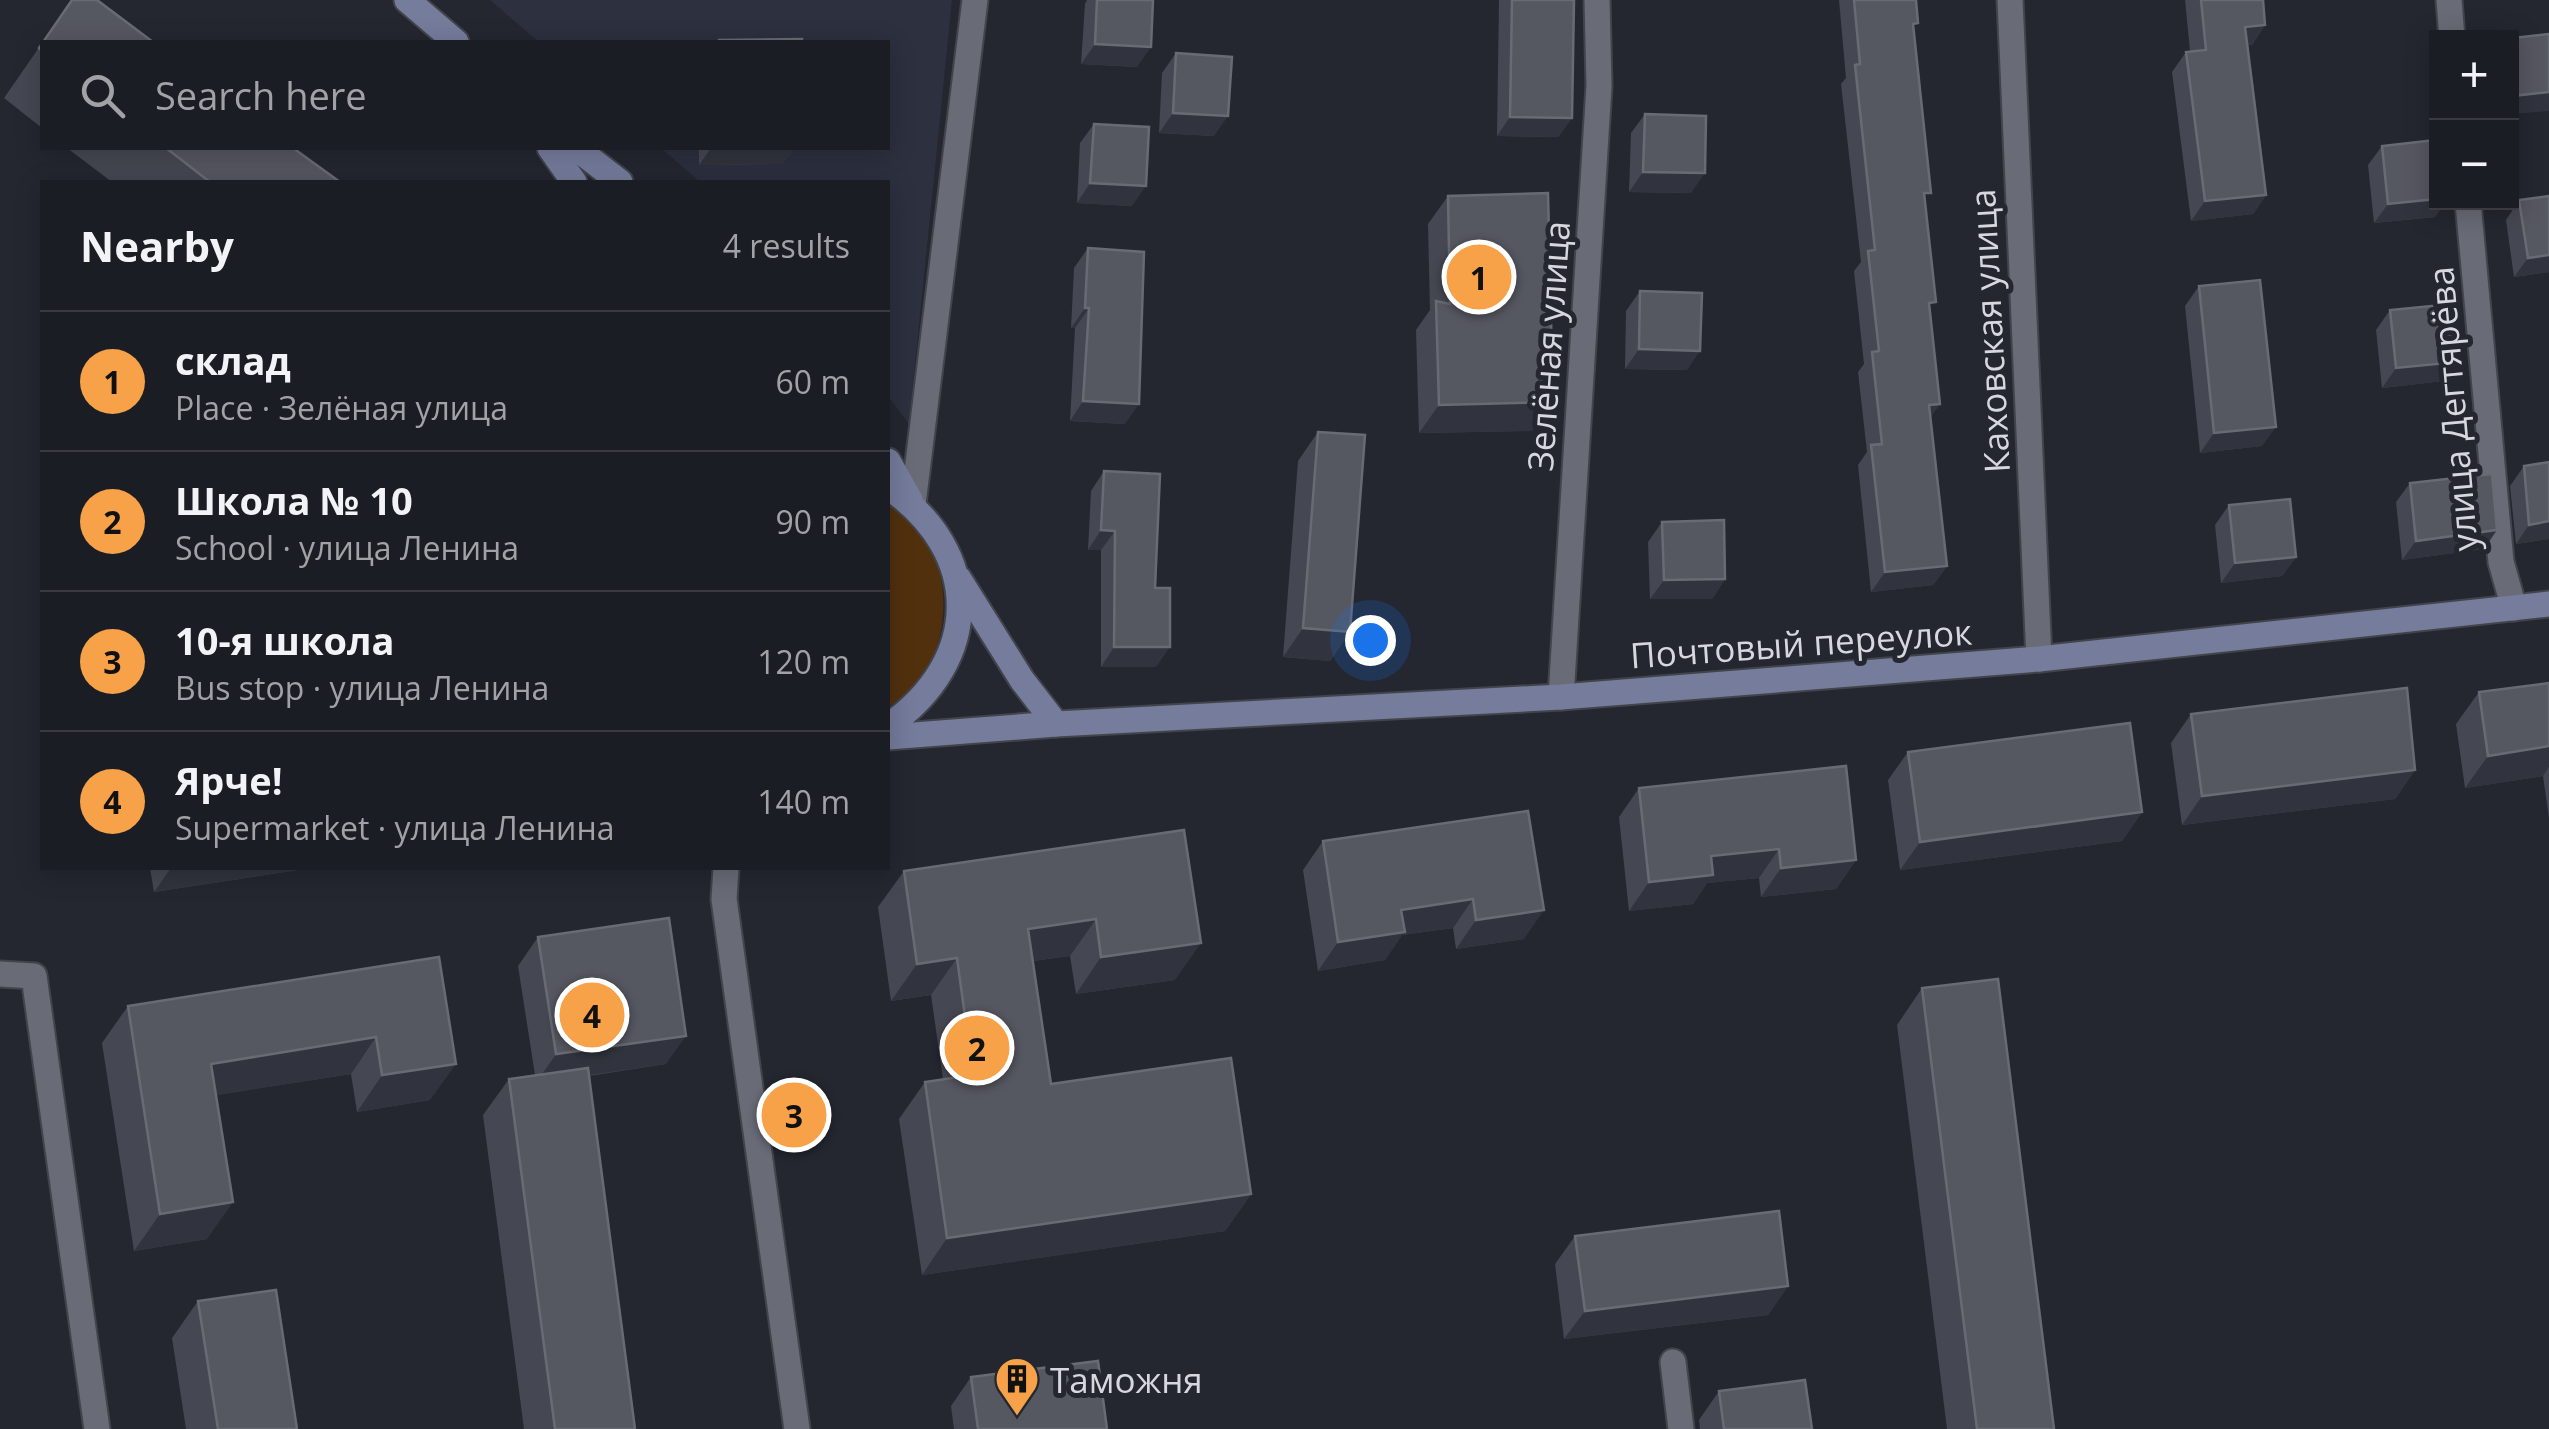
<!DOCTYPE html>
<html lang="en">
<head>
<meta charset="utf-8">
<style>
  :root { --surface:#1b1d24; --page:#24262c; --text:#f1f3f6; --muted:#a0a2a6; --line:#393b41; --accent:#f7a149 }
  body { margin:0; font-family:"Open Sans",sans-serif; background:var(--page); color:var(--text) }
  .controls { position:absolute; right:30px; top:30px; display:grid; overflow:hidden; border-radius:0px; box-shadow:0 5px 25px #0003 }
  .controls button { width:90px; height:90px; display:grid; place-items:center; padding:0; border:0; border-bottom:2px solid var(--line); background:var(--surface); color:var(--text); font:50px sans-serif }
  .you { position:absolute; left:1370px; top:640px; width:35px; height:35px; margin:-25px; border:8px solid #fff; border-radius:50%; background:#1a73e8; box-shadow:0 0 0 15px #1a73e833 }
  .badge { display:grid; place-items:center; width:65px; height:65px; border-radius:50%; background:var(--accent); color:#111; font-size:32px; font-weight:700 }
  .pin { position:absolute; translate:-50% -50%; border:5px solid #fff; box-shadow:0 2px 10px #0006 }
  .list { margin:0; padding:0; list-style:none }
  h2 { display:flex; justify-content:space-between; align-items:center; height:130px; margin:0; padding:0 40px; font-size:42px }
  h2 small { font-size:32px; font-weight:400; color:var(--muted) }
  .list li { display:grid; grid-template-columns:65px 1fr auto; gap:30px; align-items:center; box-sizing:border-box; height:140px; padding:0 40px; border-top:2px solid var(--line) }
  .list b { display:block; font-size:38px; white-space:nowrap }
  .list p { margin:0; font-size:32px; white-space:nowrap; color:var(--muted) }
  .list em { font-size:32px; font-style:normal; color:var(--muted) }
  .icon { flex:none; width:55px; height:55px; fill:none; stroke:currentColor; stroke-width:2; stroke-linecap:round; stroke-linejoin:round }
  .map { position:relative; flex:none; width:2549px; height:1429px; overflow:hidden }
  .search { position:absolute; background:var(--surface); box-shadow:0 5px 25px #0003; left:40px; top:40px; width:850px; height:110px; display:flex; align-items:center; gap:25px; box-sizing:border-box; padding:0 35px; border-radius:0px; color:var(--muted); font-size:38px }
  .panel { position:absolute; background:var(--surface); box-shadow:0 5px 25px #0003; left:40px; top:180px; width:850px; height:690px; border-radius:0px }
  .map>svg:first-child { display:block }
</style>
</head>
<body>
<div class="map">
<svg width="2549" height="1429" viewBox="0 0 2549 1429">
  <rect width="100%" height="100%" fill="#242730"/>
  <!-- built -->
  <path fill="#2c303f" d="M490 0H952L909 424 888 396V182H700L661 148H888V42H539Z"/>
  <!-- green -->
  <path fill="#51300d" d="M888 504C904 515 922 530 931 549 957 598 942 683 888 707Z"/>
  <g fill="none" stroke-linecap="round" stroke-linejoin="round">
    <defs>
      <g id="minor">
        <path d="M2010 0 2039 659"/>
        <path d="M2449 0 2452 38"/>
        <path d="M2468 202 2501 562 2514 608"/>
        <path d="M913 504 975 0"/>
        <path d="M1561 697 1599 86 1597 0"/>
        <path d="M0 974 34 976 97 1429"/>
        <path d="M1673 1362 1681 1429"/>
      </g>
      <path id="tertiary" d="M726 868 724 899 797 1429"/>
      <g id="secondary">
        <path d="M407 0 456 42"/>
        <path d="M550 148 574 182"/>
        <path d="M576 148 620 182"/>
        <path d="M888 461 910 500"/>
        <path d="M888 487C983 552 983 660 888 726"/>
        <path d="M959 579 1022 680 1056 724"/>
        <path d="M888 737 1056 724 1561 697 2039 659 2549 604"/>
      </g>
    </defs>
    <!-- minor casing -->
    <use href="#minor" stroke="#42444b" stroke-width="29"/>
    <!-- tertiary casing -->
    <use href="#tertiary" stroke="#42444b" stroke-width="29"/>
    <!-- secondary casing -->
    <use href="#secondary" stroke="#42444b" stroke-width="29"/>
    <!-- minor -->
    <use href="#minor" stroke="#696c77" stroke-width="25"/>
    <!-- tertiary -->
    <use href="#tertiary" stroke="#696c77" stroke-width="25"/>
    <!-- secondary -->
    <use href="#secondary" stroke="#757c9c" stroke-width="25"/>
  </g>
  <!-- wall -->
  <g fill="#454752">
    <path d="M72 0 42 42V128L4 98Z"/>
    <path d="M1087 0H1153L1137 67 1081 64 1085 4Z"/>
    <path d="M1499 0H1574L1572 118 1558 137 1497 136Z"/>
    <path d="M1839 0H1916L1913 30 1925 201 1930 310 1940 404 1931 416 1947 566 1933 585 1871 592 1858 465 1867 452 1858 372 1864 364 1854 271 1861 262 1841 84 1846 78Z"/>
    <path d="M2185 0H2263L2265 25 2252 45H2247L2266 195 2253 214 2191 221 2172 72 2186 52 2190 51Z"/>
    <path d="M1176 53 1214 136 1159 133 1162 73Z"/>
    <path d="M1645 114 1691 193 1629 192 1631 133Z"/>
    <path d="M1094 124 1132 206 1077 203 1080 143Z"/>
    <path d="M2382 146 2436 202H2445L2435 217 2374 223 2368 165Z"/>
    <path d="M67 148H293L340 182H112Z"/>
    <path d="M699 148H794L782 164 699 165Z"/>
    <path d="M1448 196 1532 431 1419 433 1416 330 1430 310 1428 224Z"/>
    <path d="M2519 200 2549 272 2514 277 2506 220Z"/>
    <path d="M1088 248 1125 424 1070 421 1075 328H1071L1074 268Z"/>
    <path d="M2199 286 2262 446 2200 453 2185 306Z"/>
    <path d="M1640 291 1687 370 1625 369 1626 311Z"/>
    <path d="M2390 310 2444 381 2382 388 2376 330Z"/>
    <path d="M1318 432 1350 632 1330 661 1283 657 1298 461Z"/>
    <path d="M2524 466 2549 539 2516 544 2510 486Z"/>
    <path d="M1104 471 1155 588 1156 667H1101V550H1088L1091 491Z"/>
    <path d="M2410 483 2484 549 2402 560 2396 502Z"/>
    <path d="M2229 505 2296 557 2282 576 2221 583 2215 525Z"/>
    <path d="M1662 522 1725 579 1712 599H1650L1648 542Z"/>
    <path d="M2549 683V818L2543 776 2465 788 2456 724 2479 692Z"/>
    <path d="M2191 714 2415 770 2395 799 2182 825 2171 743Z"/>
    <path d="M1908 752 2142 812 2122 841 1900 870 1888 780Z"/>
    <path d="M1639 788 1856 860 1836 889 1761 897 1759 878 1707 883 1693 904 1629 911 1619 817Z"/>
    <path d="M1528 811 1524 939 1456 949 1453 928 1402 935 1385 960 1318 971 1303 870 1323 841Z"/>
    <path d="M1184 830 1175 980 1076 994 1070 956 1033 961 1051 1084 1251 1194 1225 1231 922 1275 899 1119 925 1082 943 1079 931 995 891 1001 878 907 904 871Z"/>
    <path d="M150 868H311L154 892Z"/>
    <path d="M538 937 666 1064 589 1076 635 1429H524L483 1115 509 1079 535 1075 518 966Z"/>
    <path d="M439 957 430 1100 357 1112 351 1074 216 1095 207 1239 134 1251 102 1043 128 1006Z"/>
    <path d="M1922 988 2054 1429H1947L1897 1025Z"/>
    <path d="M1575 1236 1788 1286 1768 1315 1564 1339 1555 1264Z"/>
    <path d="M198 1301 297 1429H186L172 1338Z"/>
    <path d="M971 1377 1107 1429H954L951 1406Z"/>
    <path d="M1719 1391 1812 1429H1700L1699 1420Z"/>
  </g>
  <!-- shaded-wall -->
  <g fill="#31343e">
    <path d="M2265 25 2252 45 2231 47 2245 27Z"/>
    <path d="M1095 44 1151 47 1137 67 1081 64Z"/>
    <path d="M2549 92V111L2512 114V96Z"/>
    <path d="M1173 113 1228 116 1214 136 1159 133Z"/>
    <path d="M1510 117 1572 118 1558 137 1497 136Z"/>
    <path d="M711 148H794L782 164 699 165Z"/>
    <path d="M1643 172 1705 173 1691 193 1629 192Z"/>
    <path d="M1090 183 1146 186 1132 206 1077 203Z"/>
    <path d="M2266 195 2253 214 2191 221 2205 201Z"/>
    <path d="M2436 199V202H2445L2435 217 2374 223 2388 204Z"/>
    <path d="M2549 255V272L2514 277 2528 258Z"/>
    <path d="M1085 308H1089L1075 328H1071Z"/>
    <path d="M1639 349 1700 351 1687 370 1625 369Z"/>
    <path d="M2458 362 2444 381 2382 388 2396 368Z"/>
    <path d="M1083 401 1139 404 1125 424 1070 421Z"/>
    <path d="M1553 402 1532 431 1419 433 1439 405Z"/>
    <path d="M1940 404 1926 423 1929 405Z"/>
    <path d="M2276 427 2262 446 2200 453 2214 433Z"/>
    <path d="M2549 521V539L2516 544 2529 525Z"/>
    <path d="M1101 530 1115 531 1101 550H1088Z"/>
    <path d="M2497 530 2484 549 2402 560 2416 541Z"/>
    <path d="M2296 557 2282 576 2221 583 2235 563Z"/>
    <path d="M1947 566 1933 585 1871 592 1885 572Z"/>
    <path d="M1725 579 1712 599H1650L1664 580Z"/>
    <path d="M1303 628 1350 632 1330 661 1283 657Z"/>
    <path d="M1114 647H1170L1156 667H1101Z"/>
    <path d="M2549 746V767L2543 776 2465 788 2488 756Z"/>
    <path d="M2415 770 2395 799 2182 825 2202 796Z"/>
    <path d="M2142 812 2122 841 1900 870 1920 842Z"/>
    <path d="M1779 849 1759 878 1707 883 1693 904 1629 911 1649 882 1711 856Z"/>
    <path d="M1856 860 1836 889 1761 897 1781 868Z"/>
    <path d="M171 868H311L154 892Z"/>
    <path d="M1473 899 1453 928 1402 935 1385 960 1318 971 1338 942 1401 910Z"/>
    <path d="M1544 910 1524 939 1456 949 1476 920Z"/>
    <path d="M1096 919 1070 956 1003 965 1028 929Z"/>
    <path d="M1201 943 1175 980 1076 994 1101 957Z"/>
    <path d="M957 958 931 995 891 1001 917 964Z"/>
    <path d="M686 1036 666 1064 536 1083 556 1054Z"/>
    <path d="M376 1037 351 1074 186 1100 211 1064Z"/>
    <path d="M456 1064 430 1100 357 1112 382 1075Z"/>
    <path d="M1251 1194 1225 1231 922 1275 947 1238Z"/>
    <path d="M233 1202 207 1239 134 1251 160 1214Z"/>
    <path d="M1788 1286 1768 1315 1564 1339 1585 1311Z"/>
  </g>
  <!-- building -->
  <g fill="#555761" stroke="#696b74" stroke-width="2.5">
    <path d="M72 0H97L153 42H42V51L39 48Z"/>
    <path d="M1097 0H1153L1151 47 1095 44Z"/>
    <path d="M1512 0H1574L1572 118 1510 117Z"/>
    <path d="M1854 0H1916L1918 23 1913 24 1931 193H1924L1936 302 1929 303 1940 404 1929 405 1947 566 1885 572 1871 445 1882 444 1872 352 1879 351 1868 251 1875 250 1855 65 1860 64Z"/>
    <path d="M2201 0H2263L2265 25 2245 27 2266 195 2205 201 2186 52 2206 50Z"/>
    <path d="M2549 34V92L2512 96V38Z"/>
    <path d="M802 39V42H719V40Z"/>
    <path d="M1176 53 1232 57 1228 116 1173 113Z"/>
    <path d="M1645 114 1706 116 1705 173 1643 172Z"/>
    <path d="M1094 124 1149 127 1146 186 1090 183Z"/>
    <path d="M2436 140V199L2388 204 2382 146Z"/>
    <path d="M166 148H293L340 182H210Z"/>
    <path d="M1548 193 1553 402 1439 405 1436 301 1450 304 1448 196Z"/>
    <path d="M2549 196V255L2528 258 2519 200Z"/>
    <path d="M1088 248 1144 252 1139 404 1083 401 1089 308H1085Z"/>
    <path d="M2260 280 2276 427 2214 433 2199 286Z"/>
    <path d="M1640 291 1702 293 1700 351 1639 349Z"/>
    <path d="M2451 304 2458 362 2396 368 2390 310Z"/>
    <path d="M1318 432 1365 435 1350 632 1303 628Z"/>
    <path d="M2549 462V521L2529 525 2524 466Z"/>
    <path d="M1104 471 1160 474 1155 588H1170V647H1114L1115 531 1101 530Z"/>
    <path d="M2492 474 2497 530 2416 541 2410 483Z"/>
    <path d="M2290 499 2296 557 2235 563 2229 505Z"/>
    <path d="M1724 520 1725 579 1664 580 1662 522Z"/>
    <path d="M2549 683V746L2488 756 2479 692Z"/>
    <path d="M2407 688 2415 770 2202 796 2191 714Z"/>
    <path d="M2130 723 2142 812 1920 842 1908 752Z"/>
    <path d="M1846 766 1856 860 1781 868 1779 849 1711 856 1713 875 1649 882 1639 788Z"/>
    <path d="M1528 811 1544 910 1476 920 1473 899 1401 910 1405 932 1338 942 1323 841Z"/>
    <path d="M1184 830 1201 943 1101 957 1096 919 1028 929 1051 1084 1231 1058 1251 1194 947 1238 925 1082 973 1075 957 958 917 964 904 871Z"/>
    <path d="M669 918 686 1036 556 1054 538 937Z"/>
    <path d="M439 957 456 1064 382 1075 376 1037 211 1064 233 1202 160 1214 128 1006Z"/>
    <path d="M1998 979 2054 1429H1977L1922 988Z"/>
    <path d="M588 1068 635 1429H555L509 1079Z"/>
    <path d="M1779 1211 1788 1286 1585 1311 1575 1236Z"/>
    <path d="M276 1290 297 1429H218L198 1301Z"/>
    <path d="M1098 1361 1107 1429H978L971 1377Z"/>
    <path d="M1805 1380 1812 1429H1724L1719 1391Z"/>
  </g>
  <!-- icons -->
  <defs>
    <symbol id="building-pin" viewBox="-11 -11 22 30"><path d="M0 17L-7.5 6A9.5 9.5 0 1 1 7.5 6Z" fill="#f7a149" stroke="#242730"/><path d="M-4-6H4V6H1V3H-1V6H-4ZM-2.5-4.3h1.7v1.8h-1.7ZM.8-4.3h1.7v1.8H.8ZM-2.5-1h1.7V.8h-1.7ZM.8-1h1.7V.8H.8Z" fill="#111"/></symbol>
  </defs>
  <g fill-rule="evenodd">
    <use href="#building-pin" x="992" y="1354" width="50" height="68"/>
  </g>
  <g text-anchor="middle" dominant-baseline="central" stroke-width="10" stroke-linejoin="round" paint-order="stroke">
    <!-- street labels -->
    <g font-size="35" fill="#d6d8de" stroke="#242730">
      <text transform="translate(1989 331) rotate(-93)">Каховская улица</text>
      <text transform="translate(1548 346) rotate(-86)">Зелёная улица</text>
      <text transform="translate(2452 409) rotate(-95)">улица Дегтярёва</text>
      <text transform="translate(1801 643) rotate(-4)">Почтовый переулок</text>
    </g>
    <!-- poi labels -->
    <g font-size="35" fill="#d6d8de" stroke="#242730" text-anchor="start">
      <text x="1050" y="1379">Таможня</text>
    </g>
  </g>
</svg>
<div class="controls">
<button>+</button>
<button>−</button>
</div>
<div class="you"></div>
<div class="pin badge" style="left:1479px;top:277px">1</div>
<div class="pin badge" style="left:977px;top:1048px">2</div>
<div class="pin badge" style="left:794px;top:1115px">3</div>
<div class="pin badge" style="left:592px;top:1015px">4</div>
<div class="search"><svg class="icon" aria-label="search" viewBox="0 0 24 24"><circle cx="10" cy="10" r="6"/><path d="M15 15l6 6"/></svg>Search here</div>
<section class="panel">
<h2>Nearby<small>4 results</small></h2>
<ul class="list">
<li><span class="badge">1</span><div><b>склад</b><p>Place · Зелёная улица</p></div><em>60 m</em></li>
<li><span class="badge">2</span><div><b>Школа № 10</b><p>School · улица Ленина</p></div><em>90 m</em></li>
<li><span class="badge">3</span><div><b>10-я школа</b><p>Bus stop · улица Ленина</p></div><em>120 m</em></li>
<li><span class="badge">4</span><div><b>Ярче!</b><p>Supermarket · улица Ленина</p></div><em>140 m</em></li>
</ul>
</section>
</div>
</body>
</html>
